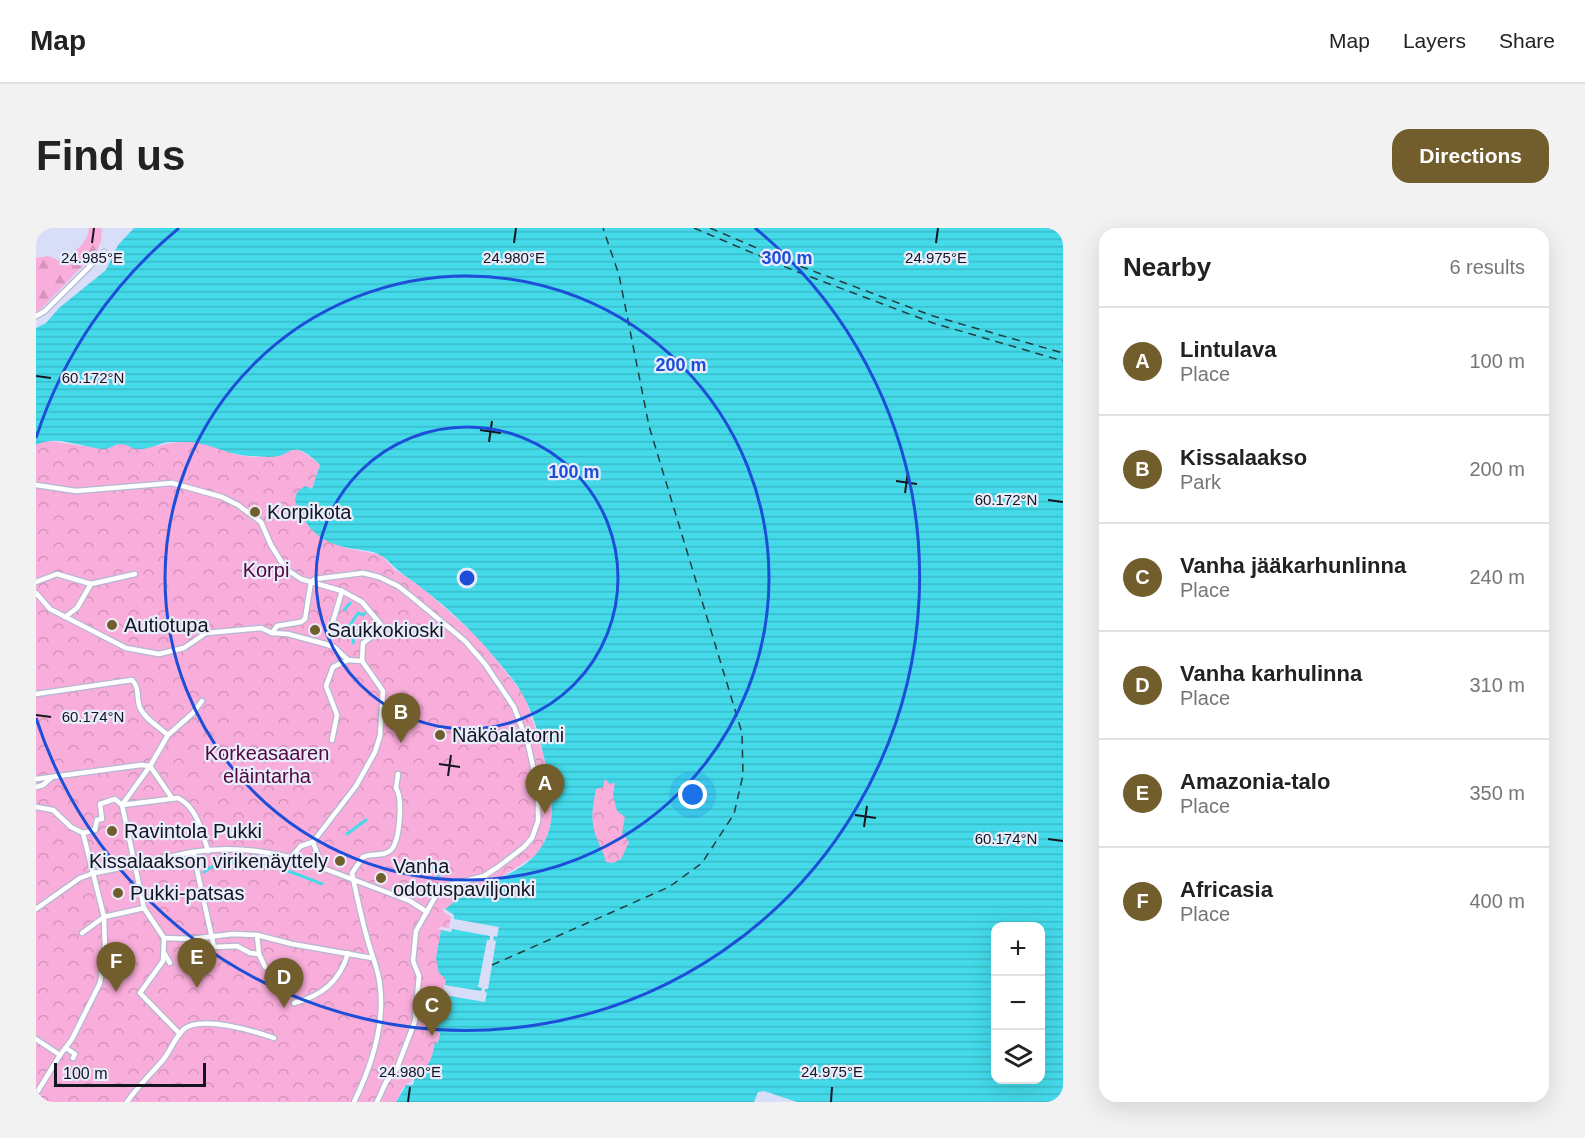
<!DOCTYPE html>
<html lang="en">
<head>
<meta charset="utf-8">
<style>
  :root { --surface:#fff; --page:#f2f2f2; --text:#222; --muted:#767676; --line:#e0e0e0; --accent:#725e2d }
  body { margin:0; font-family:Arial,sans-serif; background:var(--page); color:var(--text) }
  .controls { position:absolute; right:18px; bottom:18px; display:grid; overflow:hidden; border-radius:12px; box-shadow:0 6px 24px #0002 }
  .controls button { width:54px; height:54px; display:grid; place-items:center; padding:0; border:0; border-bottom:2px solid var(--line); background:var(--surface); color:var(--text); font:30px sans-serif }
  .scale { position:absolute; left:18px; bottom:15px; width:152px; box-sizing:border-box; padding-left:6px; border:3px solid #14161f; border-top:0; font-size:16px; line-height:21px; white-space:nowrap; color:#14161f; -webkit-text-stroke:4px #e8ecfb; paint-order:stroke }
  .you { position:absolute; left:657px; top:567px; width:21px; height:21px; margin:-15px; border:4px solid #fff; border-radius:50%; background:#1a73e8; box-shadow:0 0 0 9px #1a73e833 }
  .badge { display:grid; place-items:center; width:39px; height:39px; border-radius:50%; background:var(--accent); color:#fff; font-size:20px; font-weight:700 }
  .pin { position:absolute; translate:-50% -50px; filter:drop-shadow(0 2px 3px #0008) }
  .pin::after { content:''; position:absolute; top:32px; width:21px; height:18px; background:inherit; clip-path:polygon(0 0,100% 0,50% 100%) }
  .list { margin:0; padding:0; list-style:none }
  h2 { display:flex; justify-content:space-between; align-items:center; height:78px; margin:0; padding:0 24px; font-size:26px }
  h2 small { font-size:20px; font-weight:400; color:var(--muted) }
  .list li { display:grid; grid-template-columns:39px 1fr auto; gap:18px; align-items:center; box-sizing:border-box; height:108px; padding:0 24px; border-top:2px solid var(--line) }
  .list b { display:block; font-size:22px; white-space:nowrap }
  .list p { margin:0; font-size:20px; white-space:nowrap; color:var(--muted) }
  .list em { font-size:20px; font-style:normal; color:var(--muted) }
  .icon { flex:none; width:33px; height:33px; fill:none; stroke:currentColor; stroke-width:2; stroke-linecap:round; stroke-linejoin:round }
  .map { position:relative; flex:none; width:1027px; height:874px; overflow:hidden; border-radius:18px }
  header { display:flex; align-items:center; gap:36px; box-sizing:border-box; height:84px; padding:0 30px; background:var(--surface); border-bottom:2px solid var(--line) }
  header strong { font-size:28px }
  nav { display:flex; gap:33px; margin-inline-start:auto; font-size:21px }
  .intro { display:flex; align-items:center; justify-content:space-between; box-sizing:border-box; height:144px; padding:0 36px }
  h1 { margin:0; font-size:42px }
  .button { padding:15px 27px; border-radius:18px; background:var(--accent); color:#fff; font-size:21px; font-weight:700 }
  main { display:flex; gap:36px; padding:0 36px }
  aside { flex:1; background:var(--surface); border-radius:18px; box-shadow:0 6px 24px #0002 }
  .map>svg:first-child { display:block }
</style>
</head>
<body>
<header>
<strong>Map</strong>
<nav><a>Map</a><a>Layers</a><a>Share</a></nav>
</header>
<div class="intro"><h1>Find us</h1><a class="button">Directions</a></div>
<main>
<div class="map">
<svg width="1027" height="874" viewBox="0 0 1027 874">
  <defs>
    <pattern id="forest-firs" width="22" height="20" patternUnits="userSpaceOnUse" patternTransform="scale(1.5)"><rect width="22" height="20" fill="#f9adda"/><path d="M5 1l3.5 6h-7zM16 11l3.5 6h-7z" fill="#d594bb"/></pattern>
    <pattern id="park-crowns" width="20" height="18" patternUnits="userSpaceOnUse" patternTransform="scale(1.5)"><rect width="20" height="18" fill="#f9adda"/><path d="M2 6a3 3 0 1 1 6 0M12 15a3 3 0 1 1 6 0" fill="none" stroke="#d594bb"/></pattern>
    <pattern id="water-rules" width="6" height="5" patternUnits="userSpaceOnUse" patternTransform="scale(1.5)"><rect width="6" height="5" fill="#44daea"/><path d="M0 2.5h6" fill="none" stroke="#3bbac8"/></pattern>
  </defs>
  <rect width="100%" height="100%" fill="#d8def8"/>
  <!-- forest -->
  <path fill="url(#forest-firs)" d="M53 0H66L65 13 61 23 4 82 0 84V30L12 28 27 34C37 25 52 15 53 0Z"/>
  <!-- park -->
  <g fill="url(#park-crowns)">
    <path d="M9 213C33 214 65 225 86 215 107 227 131 212 154 214 158 214 179 218 182 219 191 222 198 227 208 228 218 229 231 230 241 228 249 227 253 220 262 222 267 223 280 233 284 237L276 261 259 271 271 297 310 320 345 327 358 341 384 358 445 412 489 469 507 525 517 570 516 591 511 607 506 618 499 628 449 659 418 687 402 815 391 839 366 861 360 874H0V217Z"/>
    <path d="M562 519 622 609 556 656 547 531Z"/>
  </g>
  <!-- water -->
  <path fill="url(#water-rules)" fill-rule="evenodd" d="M98 0H1027V874H761L728 863 722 864 718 874H360L370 857H377L379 849C393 837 396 833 399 814L402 815 404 805 401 804 410 751 403 745 400 730 405 702 415 704 418 687 409 681C414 678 418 673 423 670 446 656 484 646 501 625 522 599 517 568 510 538 505 515 499 490 488 469 482 457 473 447 464 436 437 402 404 372 368 347 360 342 352 331 344 327 335 322 323 322 313 320 283 314 269 300 259 272L261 264 269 258 276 261 284 237C280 232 268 223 263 222 253 220 250 227 242 228 233 230 223 228 214 228 192 227 174 215 152 214 146 214 139 214 133 214 123 215 113 222 102 221 96 221 90 216 85 216 79 216 74 221 68 221 45 220 22 206 0 217V100L10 95 23 80 70 42 82 17ZM569 551 574 556 579 555 577 567 581 583 589 589 586 605 593 614 585 631 577 635 570 634C567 621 558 609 557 596 555 584 558 572 560 561L567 559ZM960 698H1005V852H960Z"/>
  <!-- pier -->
  <path fill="#d8def8" d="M407 680 418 687V691L463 699 461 709 458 708 457 712 460 713 452 761H449V764L451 765 449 774 407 767 408 757 445 763 446 760 442 759 451 712H454V708L416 701 415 704 402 701 404 699 413 700V698L415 689 407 683Z"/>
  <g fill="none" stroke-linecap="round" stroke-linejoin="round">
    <!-- stream -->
    <g stroke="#44daea" stroke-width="3">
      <path d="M308 382 314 375"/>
      <path d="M301 397 312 400 318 410 317 415"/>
      <path d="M312 400 322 385 327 387 329 385"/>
      <path d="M297 407 302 396"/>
      <path d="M311 606 330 592"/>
      <path d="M397 640 403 649"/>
      <path d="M168 644C198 620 254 643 286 656"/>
    </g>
    <!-- ferry -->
    <g stroke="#233c3f" stroke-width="1.5" stroke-dasharray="8 6" stroke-linecap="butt">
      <path d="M658 0 759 43 897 95 1027 133"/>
      <path d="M674 0 761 37 897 88 1027 125"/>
      <path d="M456 737 633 659 666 635 698 586 707 547 706 505 613 198 583 47 567 0"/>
    </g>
    <defs>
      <g id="lane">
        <path d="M0 88 9 83 68 24"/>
        <path d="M0 257 40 263 136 255 186 269 202 277 225 294 235 317 250 341 265 351 306 363 295 400"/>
        <path d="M0 354 21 346 55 356"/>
        <path d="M275 354 279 351 327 345 343 349 362 358 376 369 429 413 449 436 478 479 492 516 502 561V593L496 610 488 619 462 639 448 648 414 657 403 662 380 703 377 733 383 748 379 793 361 840 350 854 341 874"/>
        <path d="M306 363 326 374 346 398 345 402 327 415 326 433"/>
        <path d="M0 365 14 381 90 420 123 426 148 420 170 405 225 400 236 405 252 406 289 416 298 419 312 432 326 433 347 463 344 508 339 524 320 558 277 614 265 618 255 629"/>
        <path d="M29 389 41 380 55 356 99 346"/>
        <path d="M236 405 241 398 265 394 269 391 275 354"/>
        <path d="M0 466 96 452C104 460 100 470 104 480 109 491 123 499 132 507L114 538 136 570"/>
        <path d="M132 507 157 485 166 473"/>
        <path d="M296 512 301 487 290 458 297 439 312 432"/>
        <path d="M0 551 105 537 114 538 86 577 108 680 128 710 127 733 104 765 144 806"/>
        <path d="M0 559 7 557 15 550"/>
        <path d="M0 579 17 582 35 599 47 605 68 689 108 680"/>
        <path d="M47 605 59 602 61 592 66 591 64 576 79 571 86 577 142 570C161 579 166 604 172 623"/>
        <path d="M277 614 287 641"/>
        <path d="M157 624 178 719 201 718 214 725 223 726"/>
        <path d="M0 681 44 650 58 645C91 639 124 630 157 624 193 618 233 623 268 633L374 673 391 684"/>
        <path d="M46 705 68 689"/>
        <path d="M221 707 223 726 229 739"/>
        <path d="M128 710 155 711 197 706 221 707 256 716 336 730"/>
        <path d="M128 725 134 735"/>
        <path d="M258 775C286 768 304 753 312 725"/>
        <path d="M0 811 24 827"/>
        <path d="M30 820 39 826 37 830"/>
        <path d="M0 866 24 827 36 811 64 755 69 723 68 689"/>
        <path d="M91 874C102 858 115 846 127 832 135 822 139 809 148 801 165 787 218 803 238 810"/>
        <path d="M318 874C335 839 349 798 344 758 343 744 337 730 333 717 326 693 321 670 316 645L327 629C336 625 348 629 355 622 364 613 367 570 360 560L362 546"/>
      </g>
    </defs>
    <!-- lane casing -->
    <use href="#lane" stroke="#b2b8d0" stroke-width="7"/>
    <!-- lane -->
    <use href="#lane" stroke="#fff" stroke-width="4.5"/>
  </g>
  <!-- ticks -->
  <path fill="none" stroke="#14161f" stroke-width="2" d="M56 15 58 0M478 15 480 0M900 15 902 0M0 148 15 150M444 202 465 205M453 214 456 193M860 253 881 256M869 265 872 244M1012 272 1027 274M0 487 15 489M403 536 424 539M412 548 415 527M819 587 840 590M828 599 831 578M1012 611 1027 613M372 874 374 859M795 874 796 859"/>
  <!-- distance rings -->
  <g fill="none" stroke="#1d4ed8" stroke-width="3">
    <circle cx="431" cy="350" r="151"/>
    <circle cx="431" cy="350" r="302"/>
    <path d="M0 210A453 453 0 0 1 143 0M719 0A453 453 0 1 1 0 490"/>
  </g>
  <!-- markers -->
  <g fill="#725e2d" stroke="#e8ecfb" stroke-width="2">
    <circle cx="219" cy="284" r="6"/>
    <circle cx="76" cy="397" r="6"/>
    <circle cx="279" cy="402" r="6"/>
    <circle cx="404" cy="507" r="6"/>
    <circle cx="76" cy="603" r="6"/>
    <circle cx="304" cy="633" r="6"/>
    <circle cx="345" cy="650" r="6"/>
    <circle cx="82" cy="665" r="6"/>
  </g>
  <g text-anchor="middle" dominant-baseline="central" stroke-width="4.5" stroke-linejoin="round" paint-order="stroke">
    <!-- poi labels -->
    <g font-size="20" fill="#14161f" stroke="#e8ecfb" text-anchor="start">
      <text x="231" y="284">Korpikota</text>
      <text x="88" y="397">Autiotupa</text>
      <text x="291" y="402">Saukkokioski</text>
      <text x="416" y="507">Näköalatorni</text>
      <text x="88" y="603">Ravintola Pukki</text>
      <text x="292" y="633" text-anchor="end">Kissalaakson virikenäyttely</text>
      <text x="357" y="638">Vanha<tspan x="357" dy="23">odotuspaviljonki</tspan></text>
      <text x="94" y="665">Pukki-patsas</text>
    </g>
    <!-- park labels -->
    <g font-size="20" fill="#55063e" stroke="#e8ecfb">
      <text x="230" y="342">Korpi</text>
      <text x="231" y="525">Korkeasaaren<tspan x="231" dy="23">eläintarha</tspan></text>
    </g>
  </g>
  <g font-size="15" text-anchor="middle" fill="#14161f" stroke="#e8ecfb" stroke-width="4.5" stroke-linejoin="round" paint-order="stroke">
    <text x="56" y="35">24.985°E</text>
    <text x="478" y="35">24.980°E</text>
    <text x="900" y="35">24.975°E</text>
    <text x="57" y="155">60.172°N</text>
    <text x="970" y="277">60.172°N</text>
    <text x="57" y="494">60.174°N</text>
    <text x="970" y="616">60.174°N</text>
    <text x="374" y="849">24.980°E</text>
    <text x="796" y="849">24.975°E</text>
  </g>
  <circle cx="431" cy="350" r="9" fill="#1d4ed8" stroke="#e8ecfb" stroke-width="3"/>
  <g font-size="18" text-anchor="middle" font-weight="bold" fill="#1d4ed8" stroke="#e8ecfb" stroke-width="4.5" stroke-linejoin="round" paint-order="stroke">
    <text x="751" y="36">300 m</text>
    <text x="645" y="143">200 m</text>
    <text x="538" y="250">100 m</text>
  </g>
</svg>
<div class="controls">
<button>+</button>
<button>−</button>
<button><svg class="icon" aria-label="layers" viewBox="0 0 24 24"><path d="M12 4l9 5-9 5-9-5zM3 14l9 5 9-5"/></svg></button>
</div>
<div class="scale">100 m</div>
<div class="you"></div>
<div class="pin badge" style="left:509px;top:586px">A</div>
<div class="pin badge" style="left:365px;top:515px">B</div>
<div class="pin badge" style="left:396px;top:808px">C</div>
<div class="pin badge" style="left:248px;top:780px">D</div>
<div class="pin badge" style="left:161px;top:760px">E</div>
<div class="pin badge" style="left:80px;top:764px">F</div>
</div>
<aside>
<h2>Nearby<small>6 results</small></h2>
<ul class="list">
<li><span class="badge">A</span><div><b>Lintulava</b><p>Place</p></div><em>100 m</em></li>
<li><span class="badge">B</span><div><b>Kissalaakso</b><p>Park</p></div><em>200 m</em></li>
<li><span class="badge">C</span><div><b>Vanha jääkarhunlinna</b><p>Place</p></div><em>240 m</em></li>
<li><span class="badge">D</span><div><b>Vanha karhulinna</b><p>Place</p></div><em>310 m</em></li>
<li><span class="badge">E</span><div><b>Amazonia-talo</b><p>Place</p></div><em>350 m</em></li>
<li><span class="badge">F</span><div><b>Africasia</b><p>Place</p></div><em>400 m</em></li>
</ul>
</aside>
</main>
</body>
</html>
